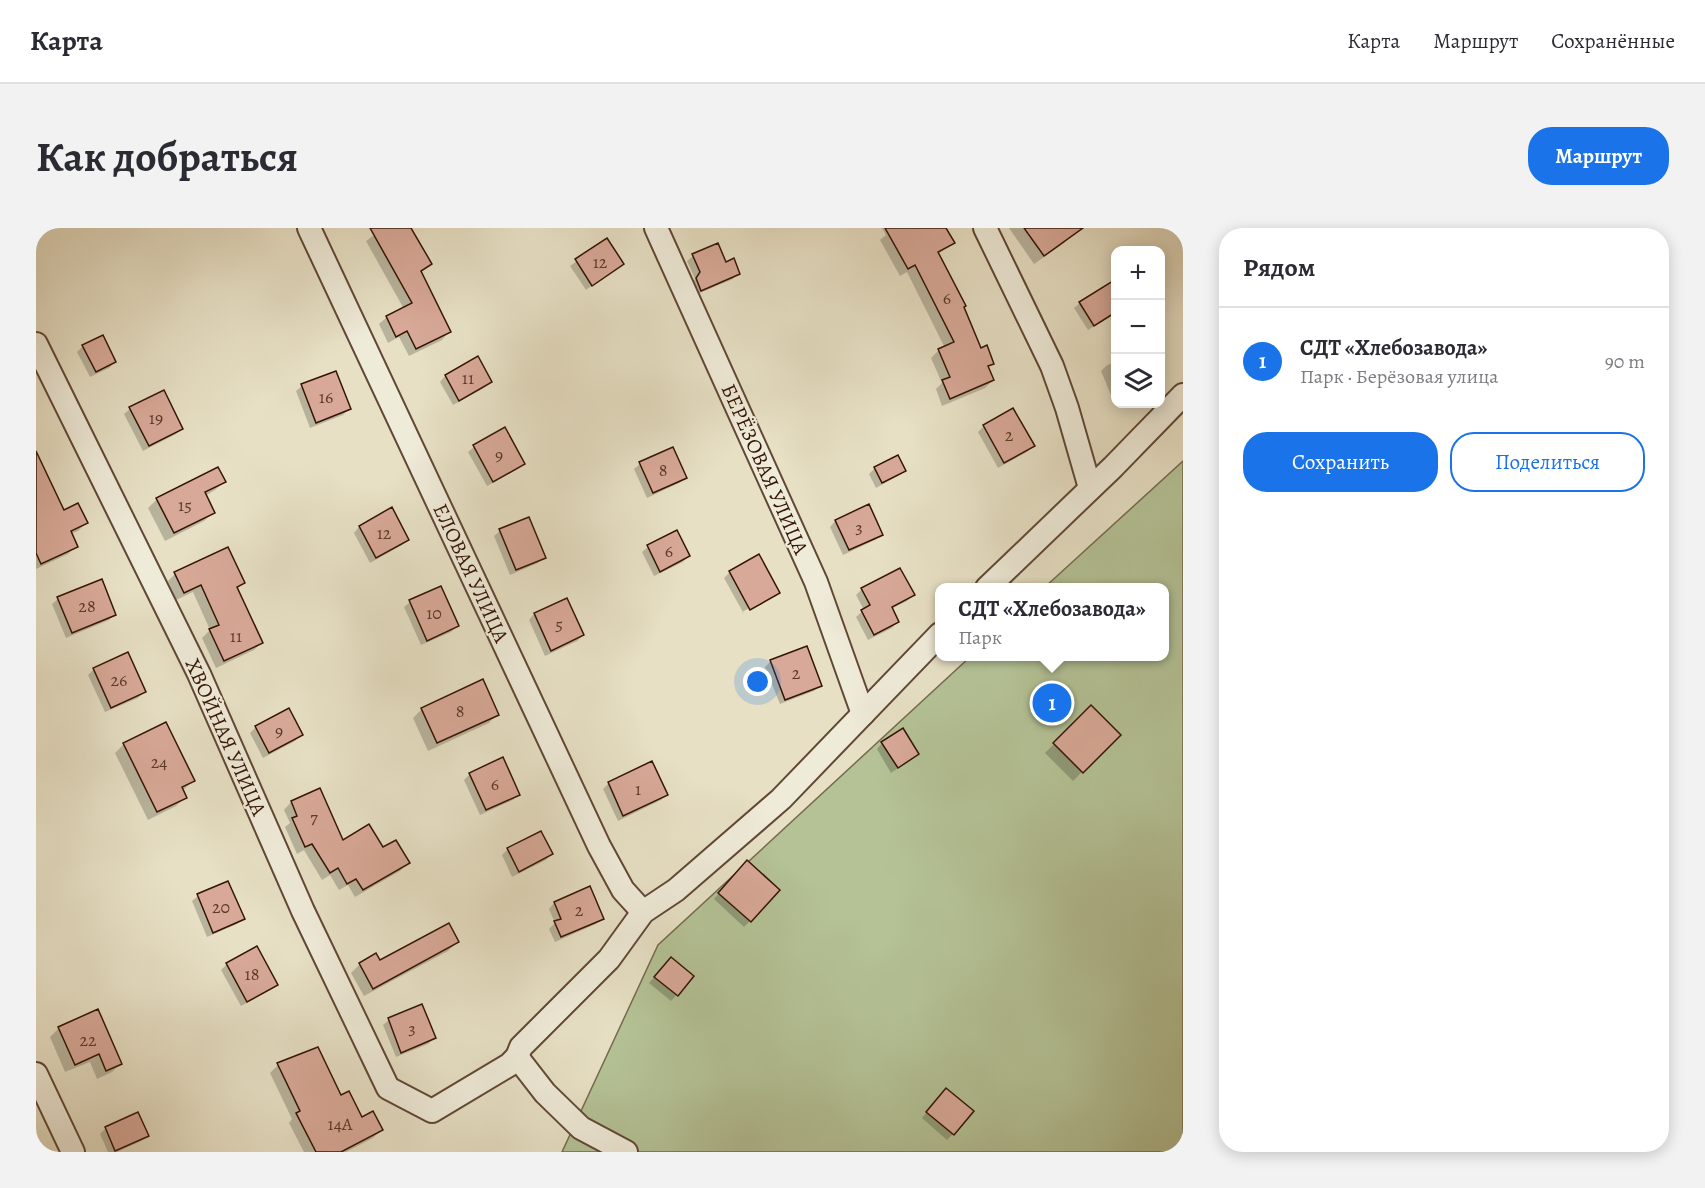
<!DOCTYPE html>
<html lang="ru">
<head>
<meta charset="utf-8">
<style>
  :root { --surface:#fff; --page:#f2f2f3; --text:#2b2b33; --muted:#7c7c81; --line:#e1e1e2; --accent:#1a73e8 }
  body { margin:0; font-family:Alegreya,serif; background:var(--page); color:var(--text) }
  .controls { position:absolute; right:18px; top:18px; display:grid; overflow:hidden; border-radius:12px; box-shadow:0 3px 15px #0003 }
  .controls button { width:54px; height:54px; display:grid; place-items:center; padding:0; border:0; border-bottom:2px solid var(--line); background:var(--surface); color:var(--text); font:30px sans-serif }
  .you { position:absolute; left:722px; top:454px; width:21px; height:21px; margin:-15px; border:4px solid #fff; border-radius:50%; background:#1a73e8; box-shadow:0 0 0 9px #1a73e833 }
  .badge { display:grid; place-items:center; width:39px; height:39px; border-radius:50%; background:var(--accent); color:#fff; font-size:20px; font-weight:700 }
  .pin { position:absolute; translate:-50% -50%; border:3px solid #fff; box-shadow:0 2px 6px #0006 }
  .popup { position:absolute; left:899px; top:355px; width:234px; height:78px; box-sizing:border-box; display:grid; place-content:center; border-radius:12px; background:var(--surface); filter:drop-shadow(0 2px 4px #0005); font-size:20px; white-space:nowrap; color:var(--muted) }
  .popup b { font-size:22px; color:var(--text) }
  .popup::after { content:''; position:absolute; left:50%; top:100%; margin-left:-12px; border:12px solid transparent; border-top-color:var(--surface) }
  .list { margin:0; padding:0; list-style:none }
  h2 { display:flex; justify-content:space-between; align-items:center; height:78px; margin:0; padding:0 24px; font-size:26px }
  h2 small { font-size:20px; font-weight:400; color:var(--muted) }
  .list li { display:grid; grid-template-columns:39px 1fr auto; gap:18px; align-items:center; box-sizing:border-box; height:108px; padding:0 24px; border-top:2px solid var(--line) }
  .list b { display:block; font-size:22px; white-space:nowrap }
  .list p { margin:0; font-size:20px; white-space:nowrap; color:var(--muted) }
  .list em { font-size:20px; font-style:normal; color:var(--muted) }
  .actions { display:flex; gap:12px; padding:18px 24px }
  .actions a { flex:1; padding:14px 0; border:2px solid var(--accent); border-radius:24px; text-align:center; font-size:21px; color:var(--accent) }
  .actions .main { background:var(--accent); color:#fff }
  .icon { flex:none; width:33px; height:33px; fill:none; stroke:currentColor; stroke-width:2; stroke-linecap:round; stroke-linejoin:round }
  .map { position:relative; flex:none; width:1147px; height:924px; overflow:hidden; border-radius:24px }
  header { display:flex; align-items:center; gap:36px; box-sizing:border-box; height:84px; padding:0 30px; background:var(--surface); border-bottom:2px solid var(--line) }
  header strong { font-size:28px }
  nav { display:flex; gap:33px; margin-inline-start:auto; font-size:21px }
  .intro { display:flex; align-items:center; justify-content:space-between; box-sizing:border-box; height:144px; padding:0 36px }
  h1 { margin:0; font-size:42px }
  .button { padding:15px 27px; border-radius:24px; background:var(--accent); color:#fff; font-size:21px; font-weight:700 }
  main { display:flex; gap:36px; padding:0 36px }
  aside { flex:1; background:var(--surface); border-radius:24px; box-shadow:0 3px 15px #0003 }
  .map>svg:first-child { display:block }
</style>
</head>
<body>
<header>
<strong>Карта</strong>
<nav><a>Карта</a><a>Маршрут</a><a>Сохранённые</a></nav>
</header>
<div class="intro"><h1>Как добраться</h1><a class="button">Маршрут</a></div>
<main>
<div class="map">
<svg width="1147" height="924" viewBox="0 0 1147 924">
  <rect width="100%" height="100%" fill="#e7e0c5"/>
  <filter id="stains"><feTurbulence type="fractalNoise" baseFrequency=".00333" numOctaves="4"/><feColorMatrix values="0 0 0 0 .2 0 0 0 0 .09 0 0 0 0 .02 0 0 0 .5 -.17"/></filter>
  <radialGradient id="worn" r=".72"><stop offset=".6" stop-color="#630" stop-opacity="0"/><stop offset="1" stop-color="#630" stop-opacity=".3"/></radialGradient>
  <!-- green -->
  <path fill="#b4c296" stroke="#746b4e" stroke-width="1.5" d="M1147 233V924H526L622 717 934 429 1128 428V360L1009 359Z"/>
  <!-- shadow -->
  <g fill="#0003">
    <path d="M348 0H373L394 36 384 45 413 104 406 112 373 128 363 109 352 115 343 96 351 89 368 81 330 13Z"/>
    <path d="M846 0H909L917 15 902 26 944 122 956 135 951 140 957 152 949 160 906 178 900 161 906 155 895 130 903 122 909 120 871 44 864 48 844 12 850 7Z"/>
    <path d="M973 0H1031L1036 7 1027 16 998 36Z"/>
    <path d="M570 12 586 36 550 62 534 38Z"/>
    <path d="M657 28 689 36 702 45 697 51 659 67 655 57 659 51 651 33Z"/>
    <path d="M1080 65V85L1052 102 1038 80 1044 75Z"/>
    <path d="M47 118 79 134 73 140 54 149 41 124Z"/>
    <path d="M1080 133V165L1075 167 1065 143 1070 138Z"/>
    <path d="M409 148 454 154 448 160 417 177 404 154Z"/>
    <path d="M266 158 313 181 307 187 274 200 260 163Z"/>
    <path d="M94 181 145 201 140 206 107 223 88 186Z"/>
    <path d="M948 198 997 218 991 224 962 240 942 204Z"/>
    <path d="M468 201 487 235 481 241 451 258 432 224 438 219Z"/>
    <path d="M0 229 27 284 50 295 42 303 35 306 40 318 32 326 0 341Z"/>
    <path d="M604 236 649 250 643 255 611 270 598 241Z"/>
    <path d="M839 240 868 242 862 248 840 260 833 246Z"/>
    <path d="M188 254 179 262 169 268 177 284 168 293 129 313 112 280 121 271Z"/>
    <path d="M356 281 372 311 366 317 334 335 318 305 323 299Z"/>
    <path d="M799 293 845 306 839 312 807 327 794 299Z"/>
    <path d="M464 303 508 329 502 335 474 347 458 308Z"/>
    <path d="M640 304 652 328 647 334 618 348 606 324 612 319Z"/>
    <path d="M722 328 742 365 738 369V367L706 384 708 386 688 350 694 344Z"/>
    <path d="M139 346 207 355 201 361 226 414 218 422 180 440 166 410 174 402 157 364 140 372 132 353Z"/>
    <path d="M826 361 877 367 871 373 855 381 861 394 856 400 832 412 820 389 828 382 820 367Z"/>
    <path d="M22 371 79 386 73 392 30 410 16 376Z"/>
    <path d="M530 372 547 407 541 413 509 428 493 392 498 386Z"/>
    <path d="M374 374 421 398 415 404 385 417 368 379Z"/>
    <path d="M735 433 784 457 778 463 744 476 729 439Z"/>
    <path d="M58 441 108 464 102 470 69 484 52 447Z"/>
    <path d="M1055 479 1083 507 1037 553 1009 525Z"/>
    <path d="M386 481 461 486 453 495 392 523 377 490Z"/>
    <path d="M252 482 265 507 259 513 227 530 214 505 219 500Z"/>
    <path d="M846 515 881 526 855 545 841 521Z"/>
    <path d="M88 516 157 553 146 563 149 569 140 578 112 592 79 525Z"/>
    <path d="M616 535 630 567 625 572 582 593 567 561 573 555Z"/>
    <path d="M434 546 482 567 477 572 444 587 428 552Z"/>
    <path d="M255 574 306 614 346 621 372 635 364 643 319 669 312 657 303 662 294 647 286 652 268 622 261 626 249 599 254 595 248 582Z"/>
    <path d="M505 605 515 626 510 632 476 649 466 627 471 622Z"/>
    <path d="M705 640 714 693 708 699 678 671Z"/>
    <path d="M191 655 207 690 201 696 171 709 156 673 162 668Z"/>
    <path d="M553 660 566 690 560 696 519 714 513 701 519 695 513 681 518 675Z"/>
    <path d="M421 714 412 723 328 768 315 745 324 736 343 734Z"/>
    <path d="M191 736 240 756 234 762 205 778 185 742Z"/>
    <path d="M629 737 656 749 635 773 613 755Z"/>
    <path d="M385 778 398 810 392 816 360 829 347 797 353 792Z"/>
    <path d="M23 800 85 835 76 844 61 851 54 834 29 844 14 809Z"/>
    <path d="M281 821 304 869 326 891 345 902 337 910 310 924H268L253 895 256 891 234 845 242 837Z"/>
    <path d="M904 868 917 906 911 912 886 890Z"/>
    <path d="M70 900 111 907 105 913 81 924H72L64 906Z"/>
  </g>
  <!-- building -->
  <g fill="#d8a998" stroke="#341405" stroke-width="1.5">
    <path d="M334 0H375L396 36 385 43 415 104 380 121 371 103 360 109 350 88 376 75Z"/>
    <path d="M849 0H910L919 15 902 24 930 78 928 79 945 120 951 117 958 136 952 138 958 152 914 171 906 152 914 149 902 121 918 114 879 37 872 41Z"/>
    <path d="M988 0H1047L1008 28Z"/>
    <path d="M571 10 588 36 556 58 539 31Z"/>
    <path d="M682 15 690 34 698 30 704 46 665 63 660 50 664 44 656 26Z"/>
    <path d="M1080 51V84L1058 98 1043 74Z"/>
    <path d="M67 107 80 134 60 144 46 117Z"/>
    <path d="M442 128 456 154 423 173 409 147Z"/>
    <path d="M300 143 315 181 280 195 265 156Z"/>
    <path d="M128 162 147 201 113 218 93 179Z"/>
    <path d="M977 180 999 218 968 235 947 197Z"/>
    <path d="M469 199 489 236 457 254 437 217Z"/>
    <path d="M637 219 651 250 617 265 603 234Z"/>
    <path d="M0 223 28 282 42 275 52 295 35 303 42 319 5 336 0 325Z"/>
    <path d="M862 227 870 243 846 255 838 239Z"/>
    <path d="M182 239 190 254 169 264 179 285 138 305 120 270Z"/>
    <path d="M833 276 847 307 813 322 799 292Z"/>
    <path d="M356 279 373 312 340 330 323 298Z"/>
    <path d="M493 289 510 330 480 342 463 301Z"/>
    <path d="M641 302 654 328 624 344 611 317Z"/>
    <path d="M192 319 209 355 201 359 227 415 188 433 173 401 183 397 165 357 148 365 138 344Z"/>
    <path d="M723 326 744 365 714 382 693 343Z"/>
    <path d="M864 340 879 367 856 379 863 394 838 407 825 382 834 377 825 360Z"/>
    <path d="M66 351 80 387 36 405 21 369Z"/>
    <path d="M405 358 423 398 391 413 373 372Z"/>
    <path d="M531 370 548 407 515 423 498 385Z"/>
    <path d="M771 418 786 458 749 472 734 432Z"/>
    <path d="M92 424 110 464 75 480 57 440Z"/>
    <path d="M447 451 463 487 401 515 385 480Z"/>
    <path d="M1055 477 1085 507 1047 545 1017 515Z"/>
    <path d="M253 480 267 507 233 525 219 498Z"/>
    <path d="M130 494 159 553 146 559 151 570 121 584 87 515Z"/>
    <path d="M867 500 883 526 862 540 845 514Z"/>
    <path d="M467 529 484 567 450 582 433 545Z"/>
    <path d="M616 533 632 567 587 588 572 554Z"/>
    <path d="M284 560 307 612 333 596 347 619 360 612 374 635 327 662 320 651 311 656 302 640 294 645 276 616 269 619 256 590 261 588 255 573Z"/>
    <path d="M505 603 517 626 483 644 471 620Z"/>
    <path d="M711 632 744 662 715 694 682 665Z"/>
    <path d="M192 653 209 691 177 705 161 666Z"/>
    <path d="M554 658 568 691 525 709 518 693 525 691 518 674Z"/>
    <path d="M413 695 423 714 337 761 323 735 340 725 344 732Z"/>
    <path d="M221 718 242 757 211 774 190 735Z"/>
    <path d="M635 729 658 748 642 768 618 749Z"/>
    <path d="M386 776 400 810 365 825 352 790Z"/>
    <path d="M62 781 86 836 70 843 63 826 39 837 22 799Z"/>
    <path d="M282 819 305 867 313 863 326 889 337 883 347 902 305 924H280L260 885 264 883 241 835Z"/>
    <path d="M910 860 938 883 918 907 890 884Z"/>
    <path d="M102 884 113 908 79 923 69 899Z"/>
  </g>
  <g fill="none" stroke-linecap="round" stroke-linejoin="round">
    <defs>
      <g id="minor">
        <path d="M273 0 563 618 587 662 607 684"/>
        <path d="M620 0 780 354 827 486"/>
        <path d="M949 0 1016 138 1031 180 1054 260"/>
        <path d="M0 116 163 446 267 683 352 860 396 883 473 837 481 829 509 865 545 900 590 924"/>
        <path d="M951 360 1077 239 1147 167"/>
        <path d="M481 829 485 819 573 731 607 684 640 662 745 571 904 406"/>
        <path d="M0 846 37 924"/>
      </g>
    </defs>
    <!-- minor casing -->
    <use href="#minor" stroke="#614735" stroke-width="26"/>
    <!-- minor -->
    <use href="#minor" stroke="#efebd9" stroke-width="22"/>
  </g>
  <g text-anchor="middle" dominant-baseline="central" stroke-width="4.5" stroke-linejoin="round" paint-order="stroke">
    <!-- number labels -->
    <g font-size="18" fill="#5d392a">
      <text x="564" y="34">12</text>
      <text x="911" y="70">6</text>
      <text x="432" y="150">11</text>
      <text x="290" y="169">16</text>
      <text x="120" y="190">19</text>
      <text x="973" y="207">2</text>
      <text x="463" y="227">9</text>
      <text x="627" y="242">8</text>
      <text x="149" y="277">15</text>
      <text x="823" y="299">3</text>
      <text x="348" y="305">12</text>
      <text x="633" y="323">6</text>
      <text x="51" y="378">28</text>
      <text x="398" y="385">10</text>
      <text x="523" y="396">5</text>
      <text x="200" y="408">11</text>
      <text x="760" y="445">2</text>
      <text x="83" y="452">26</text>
      <text x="424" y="483">8</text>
      <text x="243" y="503">9</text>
      <text x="123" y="534">24</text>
      <text x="459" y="556">6</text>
      <text x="602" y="561">1</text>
      <text x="278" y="589">7</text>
      <text x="185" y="679">20</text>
      <text x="543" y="682">2</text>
      <text x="216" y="746">18</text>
      <text x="376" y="800">3</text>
      <text x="52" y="812">22</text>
      <text x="304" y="896">14А</text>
    </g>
    <!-- street labels -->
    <g font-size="21" fill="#341405" stroke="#efebd9">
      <text transform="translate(729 241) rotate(66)">БЕРЁЗОВАЯ УЛИЦА</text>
      <text transform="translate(435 345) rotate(65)">ЕЛОВАЯ УЛИЦА</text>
      <text transform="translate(190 509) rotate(66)">ХВОЙНАЯ УЛИЦА</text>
    </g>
  </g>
  <rect width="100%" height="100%" filter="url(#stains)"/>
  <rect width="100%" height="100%" fill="url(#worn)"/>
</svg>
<div class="controls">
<button>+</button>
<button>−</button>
<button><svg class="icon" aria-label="layers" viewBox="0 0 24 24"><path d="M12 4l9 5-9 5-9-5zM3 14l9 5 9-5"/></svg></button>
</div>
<div class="you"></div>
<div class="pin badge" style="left:1016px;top:475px">1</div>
<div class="popup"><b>СДТ «Хлебозавода»</b>Парк</div>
</div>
<aside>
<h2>Рядом<small></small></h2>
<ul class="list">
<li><span class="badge">1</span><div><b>СДТ «Хлебозавода»</b><p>Парк · Берёзовая улица</p></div><em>90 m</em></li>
</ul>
<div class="actions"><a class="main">Сохранить</a><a>Поделиться</a></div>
</aside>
</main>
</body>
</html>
